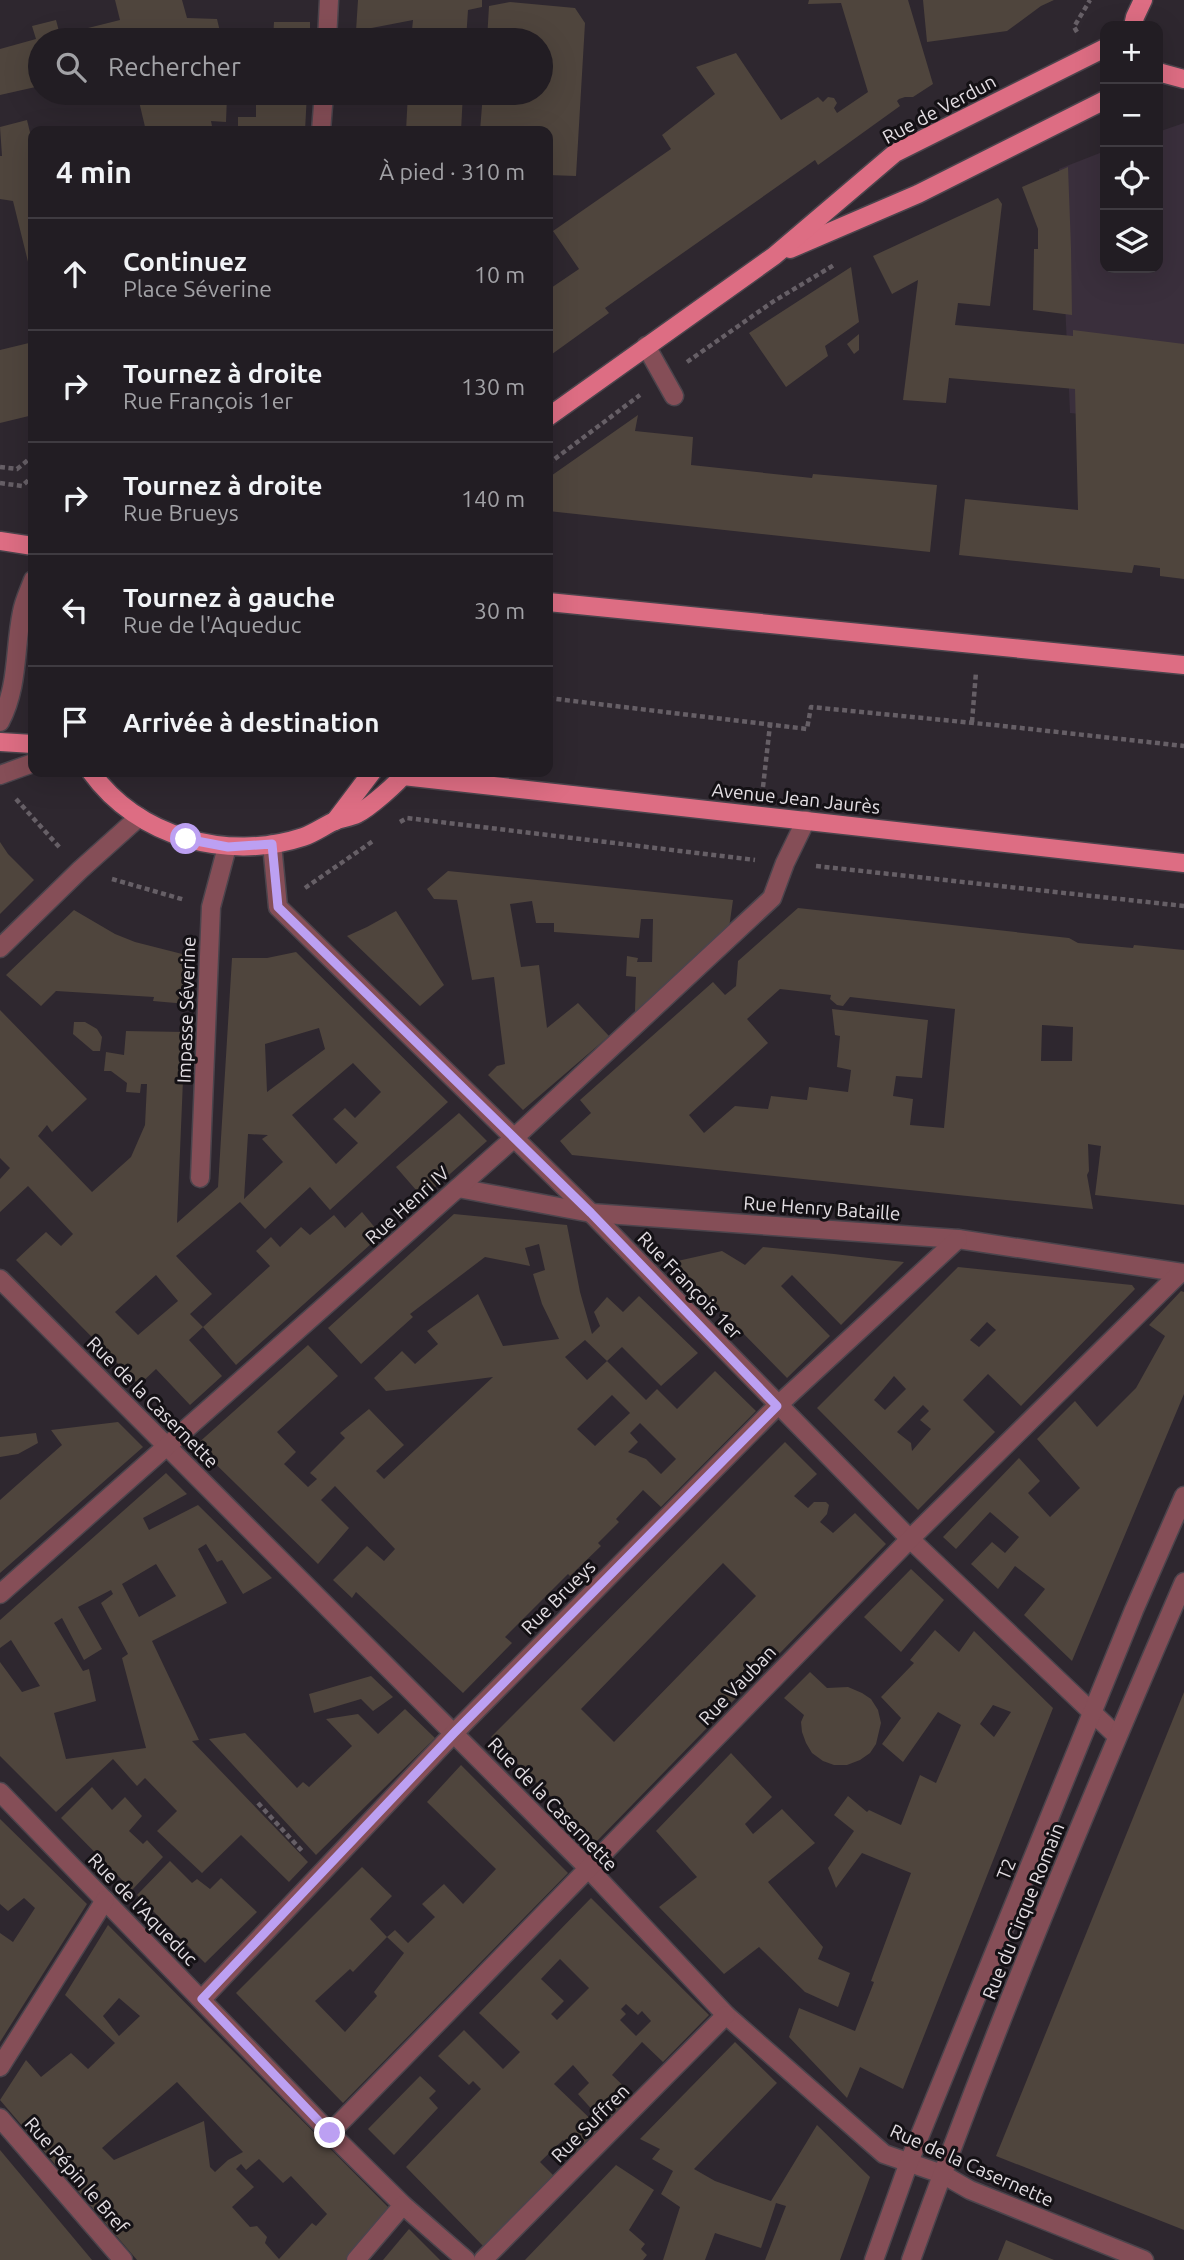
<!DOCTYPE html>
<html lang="fr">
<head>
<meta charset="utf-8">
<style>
  :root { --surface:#221d23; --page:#2a262b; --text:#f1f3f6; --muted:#a2a2a6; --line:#3f3b41 }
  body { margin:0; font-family:Ubuntu,sans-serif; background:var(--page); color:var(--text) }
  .controls { position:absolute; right:21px; top:21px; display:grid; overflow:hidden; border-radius:14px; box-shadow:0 7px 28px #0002 }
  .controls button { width:63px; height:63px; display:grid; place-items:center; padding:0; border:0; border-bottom:2px solid var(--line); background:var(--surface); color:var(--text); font:35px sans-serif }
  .stop { position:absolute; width:21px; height:21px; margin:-16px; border:5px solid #bca0f2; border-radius:50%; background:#fff }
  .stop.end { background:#bca0f2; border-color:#fff; box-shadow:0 2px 7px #0008 }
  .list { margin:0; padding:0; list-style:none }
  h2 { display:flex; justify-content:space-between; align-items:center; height:91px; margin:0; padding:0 28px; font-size:30px }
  h2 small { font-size:23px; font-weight:400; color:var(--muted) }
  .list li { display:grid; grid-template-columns:46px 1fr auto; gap:21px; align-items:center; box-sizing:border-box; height:112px; padding:0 28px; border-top:2px solid var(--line) }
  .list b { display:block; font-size:26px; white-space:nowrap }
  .list p { margin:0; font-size:23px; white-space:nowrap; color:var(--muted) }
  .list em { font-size:23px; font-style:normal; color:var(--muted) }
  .icon { flex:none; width:38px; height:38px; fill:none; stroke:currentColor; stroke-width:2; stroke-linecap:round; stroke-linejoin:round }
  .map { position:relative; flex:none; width:1184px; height:2260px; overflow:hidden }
  .search { position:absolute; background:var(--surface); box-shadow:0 7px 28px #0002; left:28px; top:28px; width:525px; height:77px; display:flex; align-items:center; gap:18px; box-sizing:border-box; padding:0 24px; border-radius:38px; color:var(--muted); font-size:26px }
  .panel { position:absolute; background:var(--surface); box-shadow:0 7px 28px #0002; left:28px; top:126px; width:525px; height:651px; border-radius:14px }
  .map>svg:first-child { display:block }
</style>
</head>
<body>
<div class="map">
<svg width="1184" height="2260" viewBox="0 0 1184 2260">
  <rect width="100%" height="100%" fill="#2e272f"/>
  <!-- built -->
  <path fill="#3a2f3c" d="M1184 123V424L1070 413 1059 169 1105 151V268H1158V132Z"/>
  <!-- building -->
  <g fill="#4f453d" fill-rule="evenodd">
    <path d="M115 0H182L187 18 217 19 222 40H40V86L0 95V49L36 39 32 26 56 20 60 35 120 20Z"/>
    <path d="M358 0H482V7L468 10 466 40H411L413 20 356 31Z"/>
    <path d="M809 0H908L933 84 913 97H905L899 99 897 101 900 106 818 165 815 160 643 281 605 308 609 313 548 357V290L579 269 553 231 671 149 662 135 715 94 696 67 736 53 781 120 818 97 823 102 828 97 834 98 837 103 834 108 837 113 868 92 841 3 808 4Z"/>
    <path d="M923 0H1054L1041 6 1007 31 927 42Z"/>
    <path d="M510 2 575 8 585 23 576 176 548 175V131H480L483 93H541V40H487L489 6Z"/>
    <path d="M274 22H310V40H273Z"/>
    <path d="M137 93H307L305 131H238V117H256V97L227 96 226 122 211 121 213 131H146Z"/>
    <path d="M408 93H463L461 131H406Z"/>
    <path d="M27 120 33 145 32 278 13 201 0 199V156H2L0 127Z"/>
    <path d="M1068 167 1071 248 1072 315 1033 310 1034 249H1038V229L1022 187Z"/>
    <path d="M998 198 1002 204 990 306 958 303 955 325 1073 336V330L1184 344V579L1160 576V568L1134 565 1132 573 959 555 965 499 1078 510 1075 389 949 378 946 403 903 400 918 280 892 294 873 256Z"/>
    <path d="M851 267 859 322 825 346 828 356 786 387 749 333Z"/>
    <path d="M859 334V350L854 354 847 344Z"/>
    <path d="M33 342V415L0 423V350Z"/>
    <path d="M638 415 635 431 693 437 691 465 812 478 813 474 937 485 930 552 548 511V478Z"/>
    <path d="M0 842 8 854 34 880 0 914Z"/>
    <path d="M448 871 733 900 729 928 635 1012 636 977 626 976 627 956 638 958 637 962H652L653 919H641L639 938 554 932V923H536L532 901 510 904 521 967 539 965 547 1028 578 1003 609 1036 523 1110 488 1075 497 1066 505 1064 494 977 472 980 457 900 434 899 427 889Z"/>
    <path d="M798 908 1069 938 1078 943 1133 948 1134 945 1184 950V1205L1095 1195 1101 1146 1088 1144 1089 1171 1087 1175 1093 1209 572 1155 560 1141 591 1113 580 1100 713 982 725 995 736 986 738 961ZM780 989 831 995 830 999 837 1005 843 1006 850 997 955 1009 944 1128 910 1125 913 1099 893 1096 896 1076 922 1078 928 1020 832 1009 835 1035 840 1036 837 1067 851 1070 848 1092 809 1087 807 1100 771 1096 768 1109 735 1106 704 1133 689 1115 768 1043 747 1019ZM1042 1025 1073 1027 1072 1061H1041Z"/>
    <path d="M74 910 115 934 135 942 190 956 187 1004 153 1001 154 997 56 991 41 1006 6 975Z"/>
    <path d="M396 911 444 985 420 1006 347 936 367 927Z"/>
    <path d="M296 952 448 1102 330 1210 310 1187 265 1229 240 1202 176 1256 212 1294 190 1314 203 1327 189 1340 222 1376 190 1405 156 1369 139 1385 16 1260 46 1232 61 1246 73 1234 28 1186 0 1212V1179L10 1168 0 1158V1010L87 1099 52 1132 47 1125 38 1136 92 1192 131 1157 145 1125 147 1084H141L140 1093 126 1092 127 1083 111 1071H104L106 1052 124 1055 126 1031 185 1032 177 1223 218 1187 232 958H267ZM319 1028 325 1049 267 1092 265 1044ZM353 1063 381 1092 355 1118 345 1108 333 1119 358 1143 336 1164 292 1115ZM248 1134 268 1135 262 1139 283 1162 244 1199ZM156 1275 178 1301 138 1335 115 1312Z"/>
    <path d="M74 1022H85L97 1029 102 1037 100 1051H93L73 1034Z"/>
    <path d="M459 1113 487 1141 423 1198 396 1167Z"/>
    <path d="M362 1212 381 1235 236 1365 203 1327 270 1266 256 1251 271 1237 280 1247 301 1227 310 1235 334 1215 345 1228Z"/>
    <path d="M454 1214 567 1225 580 1292 592 1334 600 1326 594 1312 607 1297 623 1312 639 1296 698 1353 661 1386 622 1347 607 1361 585 1340 565 1357 587 1380 607 1361 646 1400 657 1389 677 1409 715 1371 756 1411 661 1507 643 1490 616 1519 619 1522 598 1543 601 1546 570 1576 568 1574 505 1637 512 1643 463 1693 356 1592 352 1598 333 1580 367 1546 384 1561 395 1549 335 1486 321 1500 349 1528 318 1564 196 1445 308 1345 338 1376 277 1432 296 1452 284 1464 308 1487 317 1479 310 1473 345 1438 340 1433 369 1409 404 1445 376 1471 384 1479 493 1377 386 1391 374 1378 402 1351 415 1364 438 1344 427 1331 478 1294 503 1346 559 1339 542 1304 533 1274 545 1270 539 1244 525 1248 530 1266 485 1257 410 1314 413 1317 361 1364 328 1328ZM612 1395 630 1413 595 1446 577 1429ZM640 1423 676 1459 661 1474 646 1459 628 1452 638 1442 630 1433Z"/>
    <path d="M763 1247 834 1254 904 1262 841 1325 792 1275 781 1286 830 1336 787 1378 673 1262 722 1251 745 1265Z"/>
    <path d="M958 1267 1132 1285 1135 1289 1021 1406 988 1374 963 1400 995 1432 918 1510 817 1408ZM987 1322 996 1330 979 1347 970 1340ZM894 1376 906 1389 885 1410 874 1400ZM923 1405 929 1411 920 1420 931 1429 912 1451 911 1443 897 1432Z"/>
    <path d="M1181 1291 1184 1292V1394L1072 1661 1024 1615 1045 1589 1015 1566 998 1589 971 1564 992 1542 1005 1553 1019 1537 990 1512 956 1549 943 1537 1019 1458 1040 1481 1028 1493 1050 1517 1080 1488 1037 1439 1075 1401 1097 1427 1136 1388 1165 1336 1149 1325Z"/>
    <path d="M118 1422 143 1447 0 1573V1500L62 1445 51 1430Z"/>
    <path d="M36 1433 38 1443 18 1454 0 1457V1437Z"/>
    <path d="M785 1442 817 1474 794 1496 808 1508 814 1502H826L829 1505 827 1514 820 1522 833 1533 855 1513 886 1544 596 1842 491 1737ZM723 1563 756 1596 614 1742 581 1709Z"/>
    <path d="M166 1473 187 1494 143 1518 149 1530 198 1505 272 1578 243 1594 222 1560 217 1562 206 1544 198 1549 227 1603 152 1641 199 1740 192 1741 308 1862 289 1882 241 1835 202 1873 157 1831 177 1811 145 1778 137 1786 113 1759 56 1812 0 1756V1662L22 1692 40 1686 11 1640 0 1648V1620ZM156 1564 176 1596 139 1617 122 1584ZM111 1590 113 1594 101 1603 128 1654 122 1658 146 1748 66 1759 54 1713 96 1701 89 1669 83 1671 54 1623 62 1618 84 1660 102 1649 78 1607Z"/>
    <path d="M911 1569 944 1600 901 1652 864 1617Z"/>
    <path d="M935 1630 959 1652 974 1631 1053 1708 903 2089 860 2067 847 2098 789 2037 799 2008 855 2031 874 1982 871 1981 911 1873 862 1853 836 1888 828 1868 854 1831 834 1815 848 1796 867 1812 869 1810 901 1825 920 1775 936 1783 961 1725 938 1712 903 1762 882 1744 901 1718 881 1697 914 1663 910 1660ZM993 1705 1011 1712 994 1737 980 1724Z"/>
    <path d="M810 1672 827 1688 848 1687 862 1693 871 1699 878 1710 881 1723 876 1744 870 1753 860 1760 847 1765H834L823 1761 812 1753 806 1743 802 1732 801 1722 804 1715 784 1698Z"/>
    <path d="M371 1676 393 1697 373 1711 361 1699 314 1713 309 1694Z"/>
    <path d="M1184 1692V2230L996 2156Z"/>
    <path d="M405 1709 435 1738 316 1855 209 1739 245 1733 297 1788 303 1782 309 1787 352 1746 326 1719 358 1714 378 1734Z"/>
    <path d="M731 1753 772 1797 745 1824 753 1834 782 1809 815 1843 768 1882 823 1947 818 1959 850 1973 838 2007 805 1992 759 1947 724 1974 659 1907 697 1877 656 1831Z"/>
    <path d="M461 1765 568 1873 343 2103 236 1993 362 1867 392 1896 370 1919 387 1937 353 1972 350 1969 315 2001 345 2032 377 1996 374 1992 404 1953 387 1937 395 1930 408 1943 435 1917 422 1904 444 1884 463 1904 496 1869 427 1802Z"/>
    <path d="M92 1787 112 1810 125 1797 142 1816 129 1831 143 1844 147 1840 163 1857 132 1890 61 1818Z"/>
    <path d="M0 1819 87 1904 0 2042V1933L13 1942 35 1908 24 1898 8 1911 0 1904Z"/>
    <path d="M170 1861 192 1883 197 1879 210 1889 221 1878 257 1912 205 1963 137 1895Z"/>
    <path d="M591 1898 709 2015 663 2062 642 2042 612 2075 633 2095 605 2124 578 2094 589 2083 573 2065 554 2084 601 2129 576 2154 563 2140 540 2162 554 2176 486 2249 406 2167 481 2089 473 2081 469 2085 438 2056 464 2030 503 2069 520 2052 479 2013ZM560 1959 589 1988 557 2020 551 2014 564 2001 541 1979ZM626 2004 638 2015 642 2011 651 2021 636 2036 620 2020 626 2014 621 2009Z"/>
    <path d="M108 1925 390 2209 346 2260H137L0 2100 26 2060 41 2077 71 2053 88 2069 115 2043 65 1995ZM119 1998 140 2016 119 2036 103 2016ZM177 2082 243 2152 228 2160 215 2172 210 2167 204 2121 114 2160 102 2148ZM259 2159 283 2183 291 2176 327 2214 316 2226 312 2223 279 2259 265 2243 267 2237 257 2226 250 2227 232 2207 254 2187 236 2169 241 2164 246 2170Z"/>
    <path d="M735 2042 777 2083 694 2169 715 2181 771 2201 817 2125 870 2177 840 2260H765L786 2206 776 2203 761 2248 715 2233 705 2260H663L680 2207 661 2194 673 2171 652 2159 660 2149 640 2139Z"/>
    <path d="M420 2076 436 2091 429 2098 438 2108 394 2155 368 2129Z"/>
    <path d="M0 2150 92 2260H0Z"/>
    <path d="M616 2165 654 2190 629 2230 645 2244 641 2249 647 2255 643 2260H525Z"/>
    <path d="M409 2229 440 2260H383Z"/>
    <path d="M1006 2240 1054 2260H998Z"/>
  </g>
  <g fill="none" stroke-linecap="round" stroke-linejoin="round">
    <defs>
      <g id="minor">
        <path d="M327 40 329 0"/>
        <path d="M321 131 324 93"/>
        <path d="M646 346 674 396"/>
        <path d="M0 722C19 685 14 651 22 612 24 601 29 591 33 580"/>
        <path d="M0 775 33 763"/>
        <path d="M272 844 278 907 591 1213 910 1539 1117 1736"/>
        <path d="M0 948 80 870 139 817"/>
        <path d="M200 1178 211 907 227 847"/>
        <path d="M458 1188 591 1213 958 1239 1184 1273"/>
        <path d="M0 1279 588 1868 726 2015 884 2154 942 2174 970 2190 1144 2260"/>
        <path d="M0 1594 513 1139 772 898 785 863 806 820"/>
        <path d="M0 1792 330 2133 403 2205 466 2260"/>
        <path d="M202 1999 454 1733 777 1406 958 1239"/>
        <path d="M0 2067 105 1900"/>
        <path d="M0 2118 123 2260"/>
        <path d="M330 2133 910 1539 1180 1273"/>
        <path d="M356 2260 403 2205"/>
        <path d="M483 2260 726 2015"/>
        <path d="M874 2260 909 2162 1134 1610 1184 1496"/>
        <path d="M911 2260C993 2031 1087 1806 1184 1582"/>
      </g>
      <g id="major">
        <path d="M1133 26 1135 17 1143 0"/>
        <path d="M1158 72 1184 79"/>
        <path d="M790 249 918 194 1105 100"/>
        <path d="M548 417 774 256 895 153 1105 48"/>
        <path d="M0 541 33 546"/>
        <path d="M548 602 1184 665"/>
        <path d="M0 742 33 744"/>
        <path d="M91 772C138 837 227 862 303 837 315 833 325 825 337 820 343 818 351 817 357 814 369 808 398 783 406 772"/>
        <path d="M403 776 1184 863"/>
        <path d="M335 821 372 772"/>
      </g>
    </defs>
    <!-- minor casing -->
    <use href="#minor" stroke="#4b444c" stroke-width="21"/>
    <!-- major casing -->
    <use href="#major" stroke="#4b444c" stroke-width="21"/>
    <!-- path -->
    <g stroke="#665f66" stroke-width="4.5" stroke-dasharray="5 3.5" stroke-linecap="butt">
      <path d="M1077 32 1074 27 1090 0"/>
      <path d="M687 362 774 301 834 265"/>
      <path d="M548 464 640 395"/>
      <path d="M0 467 17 469 33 456"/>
      <path d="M0 483 22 486 33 476"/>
      <path d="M548 698 807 729 811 707 994 725 1184 746"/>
      <path d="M972 722 976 672"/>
      <path d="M763 787 770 725"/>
      <path d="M16 799 61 849"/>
      <path d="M400 822 407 818 755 860"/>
      <path d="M816 866 1184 906"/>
      <path d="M112 879 185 900"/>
      <path d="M305 888 373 841"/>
      <path d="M258 1803 302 1851"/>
    </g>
    <!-- minor -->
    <use href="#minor" stroke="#854e57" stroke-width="18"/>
    <!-- major -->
    <use href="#major" stroke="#dd6d83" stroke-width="18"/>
  </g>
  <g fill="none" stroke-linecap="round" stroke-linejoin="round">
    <!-- route -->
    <path stroke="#bca0f2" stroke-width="9" d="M186 839 228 847 272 844 278 907 591 1213 777 1406 454 1733 202 1999 330 2133"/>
  </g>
  <g text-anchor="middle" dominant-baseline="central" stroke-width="6" stroke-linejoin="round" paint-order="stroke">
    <!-- street labels -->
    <g font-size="19" fill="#e3dee3" stroke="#141115">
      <text transform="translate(939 109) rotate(-28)">Rue de Verdun</text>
      <text transform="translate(796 798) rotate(6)">Avenue Jean Jaurès</text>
      <text transform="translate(186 1010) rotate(-88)">Impasse Séverine</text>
      <text transform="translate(407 1205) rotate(-42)">Rue Henri IV</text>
      <text transform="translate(822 1208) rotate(4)">Rue Henry Bataille</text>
      <text transform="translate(690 1285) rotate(46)">Rue François 1er</text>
      <text transform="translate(153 1402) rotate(45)">Rue de la Casernette</text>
      <text transform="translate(558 1597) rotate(-45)">Rue Brueys</text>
      <text transform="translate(737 1685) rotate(-46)">Rue Vauban</text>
      <text transform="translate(553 1804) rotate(46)">Rue de la Casernette</text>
      <text transform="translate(1006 1869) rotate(-68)">T2</text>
      <text transform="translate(143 1909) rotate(46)">Rue de l'Aqueduc</text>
      <text transform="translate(1023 1911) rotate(-68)">Rue du Cirque Romain</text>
      <text transform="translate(590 2123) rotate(-45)">Rue Suffren</text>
      <text transform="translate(972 2165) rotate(24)">Rue de la Casernette</text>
      <text transform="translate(77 2175) rotate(49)">Rue Pépin le Bref</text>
    </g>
  </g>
</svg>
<div class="controls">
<button>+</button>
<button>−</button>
<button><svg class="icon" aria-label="locate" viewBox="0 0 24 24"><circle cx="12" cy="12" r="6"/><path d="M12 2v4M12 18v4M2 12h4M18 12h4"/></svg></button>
<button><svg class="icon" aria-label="layers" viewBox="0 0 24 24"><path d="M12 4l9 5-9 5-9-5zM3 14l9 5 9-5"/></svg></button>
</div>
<div class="stop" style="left:186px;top:839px"></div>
<div class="stop end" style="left:330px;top:2133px"></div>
<div class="search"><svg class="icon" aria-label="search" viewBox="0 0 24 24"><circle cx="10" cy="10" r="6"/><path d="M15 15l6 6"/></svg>Rechercher</div>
<section class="panel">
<h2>4 min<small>À pied · 310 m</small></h2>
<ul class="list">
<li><svg class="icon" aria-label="ahead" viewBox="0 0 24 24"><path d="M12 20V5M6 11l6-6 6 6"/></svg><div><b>Continuez</b><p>Place Séverine</p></div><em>10 m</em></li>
<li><svg class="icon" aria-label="right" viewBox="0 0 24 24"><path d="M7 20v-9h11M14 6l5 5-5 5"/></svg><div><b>Tournez à droite</b><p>Rue François 1er</p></div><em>130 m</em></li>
<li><svg class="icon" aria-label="right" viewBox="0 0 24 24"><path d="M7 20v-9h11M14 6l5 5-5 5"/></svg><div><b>Tournez à droite</b><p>Rue Brueys</p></div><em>140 m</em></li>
<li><svg class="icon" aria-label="left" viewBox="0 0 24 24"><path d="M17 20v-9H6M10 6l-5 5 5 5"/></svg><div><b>Tournez à gauche</b><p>Rue de l'Aqueduc</p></div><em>30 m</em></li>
<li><svg class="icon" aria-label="arrive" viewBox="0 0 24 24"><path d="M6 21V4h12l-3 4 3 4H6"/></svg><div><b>Arrivée à destination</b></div></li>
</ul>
</section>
</div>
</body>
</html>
